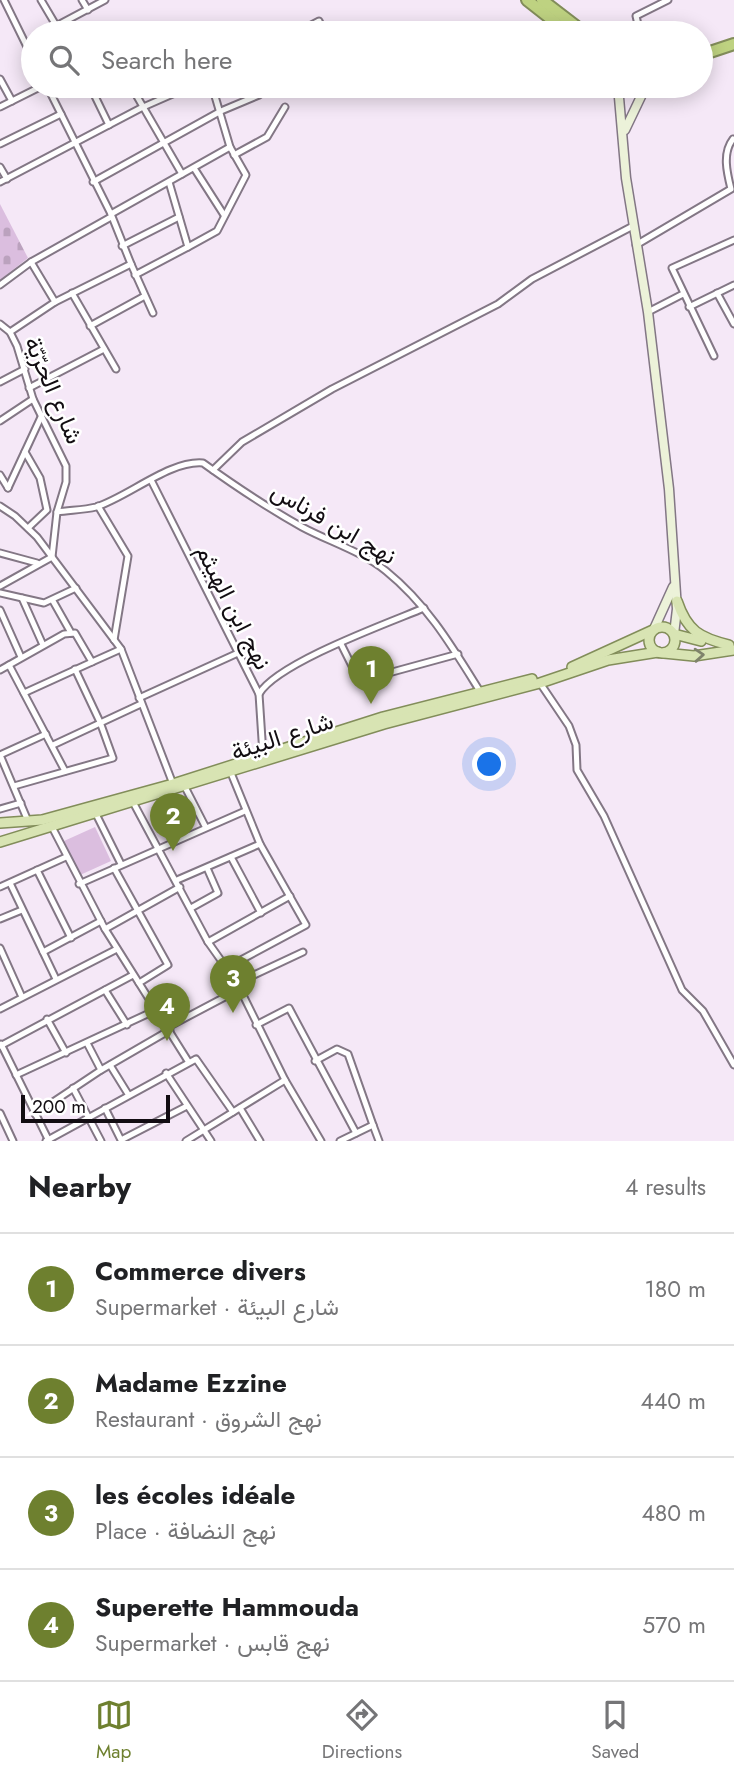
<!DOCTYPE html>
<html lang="en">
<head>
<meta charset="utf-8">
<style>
  :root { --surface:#fff; --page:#f6f6f6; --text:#202124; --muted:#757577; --line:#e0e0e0; --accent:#6e802f }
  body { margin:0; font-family:Jost,Vazirmatn,sans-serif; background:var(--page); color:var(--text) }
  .scale { position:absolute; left:21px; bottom:18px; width:149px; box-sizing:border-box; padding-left:7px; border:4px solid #120d12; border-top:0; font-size:19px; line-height:24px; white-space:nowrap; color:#120d12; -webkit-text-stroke:5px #fff; paint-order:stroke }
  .you { position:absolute; left:490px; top:765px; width:24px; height:24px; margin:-18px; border:5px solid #fff; border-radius:50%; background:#1a73e8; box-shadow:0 0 0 10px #1a73e833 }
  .badge { display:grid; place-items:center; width:46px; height:46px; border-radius:50%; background:var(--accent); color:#fff; font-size:23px; font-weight:700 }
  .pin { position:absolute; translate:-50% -58px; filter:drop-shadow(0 2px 4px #0008) }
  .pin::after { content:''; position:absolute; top:37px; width:24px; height:21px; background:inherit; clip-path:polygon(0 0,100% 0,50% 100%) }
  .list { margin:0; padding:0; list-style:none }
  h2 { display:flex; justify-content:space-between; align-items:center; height:91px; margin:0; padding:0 28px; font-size:30px }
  h2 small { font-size:23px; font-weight:400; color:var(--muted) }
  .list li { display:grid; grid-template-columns:46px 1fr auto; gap:21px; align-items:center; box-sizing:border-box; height:112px; padding:0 28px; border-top:2px solid var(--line) }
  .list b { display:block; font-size:26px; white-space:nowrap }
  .list p { margin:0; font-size:23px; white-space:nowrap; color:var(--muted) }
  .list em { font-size:23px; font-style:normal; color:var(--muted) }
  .icon { flex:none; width:38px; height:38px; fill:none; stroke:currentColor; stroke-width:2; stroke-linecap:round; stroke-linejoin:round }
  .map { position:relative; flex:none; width:734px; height:1141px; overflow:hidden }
  .search { position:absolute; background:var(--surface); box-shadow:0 4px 18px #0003; left:21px; right:21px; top:21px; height:77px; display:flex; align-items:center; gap:18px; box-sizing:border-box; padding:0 24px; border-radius:38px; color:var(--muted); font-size:26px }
  .sheet { height:539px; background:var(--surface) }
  nav { display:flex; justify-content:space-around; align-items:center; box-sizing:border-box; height:98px; border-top:2px solid var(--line); background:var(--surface); font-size:19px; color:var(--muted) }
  nav a { display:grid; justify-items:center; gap:4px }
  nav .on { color:var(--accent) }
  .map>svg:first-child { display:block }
</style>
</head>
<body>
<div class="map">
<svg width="734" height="1141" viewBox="0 0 734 1141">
  <defs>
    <pattern id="cemetery-stones" width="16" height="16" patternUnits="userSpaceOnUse" patternTransform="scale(1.75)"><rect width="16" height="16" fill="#dbbedf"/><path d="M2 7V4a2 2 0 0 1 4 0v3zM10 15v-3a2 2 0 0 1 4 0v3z" fill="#bba2be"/></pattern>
  </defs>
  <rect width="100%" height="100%" fill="#f5e8f7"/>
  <!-- cemetery -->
  <path fill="url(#cemetery-stones)" d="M0 204 28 258 0 280Z"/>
  <!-- garden -->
  <path fill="#dbbedf" d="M95 827 111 861 80 875 64 841Z"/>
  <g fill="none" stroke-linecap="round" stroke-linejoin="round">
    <defs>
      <g id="street">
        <path d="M4 0 33 59"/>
        <path d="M41 0 57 27"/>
        <path d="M82 0 88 10"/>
        <path d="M43 33 105 0"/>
        <path d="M296 33 319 21 325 33"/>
        <path d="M640 33 636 16 668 0"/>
        <path d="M0 79 12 101"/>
        <path d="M131 86 182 174"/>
        <path d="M91 88 109 125"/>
        <path d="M50 90 61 86"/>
        <path d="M0 107 42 86"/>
        <path d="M0 144 61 114"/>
        <path d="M234 155 267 137 285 107"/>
        <path d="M0 167 7 179"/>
        <path d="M194 168 224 215"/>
        <path d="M0 182 141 108 191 86"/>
        <path d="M93 182 221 111 259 95"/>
        <path d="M111 214 230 147"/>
        <path d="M636 245 731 189C727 173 722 153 733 139"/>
        <path d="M122 246 179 217"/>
        <path d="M188 247 217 231 246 175 230 147 212 86"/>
        <path d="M31 262 55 302"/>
        <path d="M131 264 153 313"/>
        <path d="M135 275 188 247 169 182"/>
        <path d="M0 285 31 262 111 217"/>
        <path d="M72 293 116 369"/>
        <path d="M717 293 734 324"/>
        <path d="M689 307 734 285"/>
        <path d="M648 312 683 294"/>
        <path d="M0 324 10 332 17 346 33 399 66 466V482L57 512 52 557 0 586"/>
        <path d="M90 326 143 297"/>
        <path d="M10 332 55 302 131 264 111 214 47 86"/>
        <path d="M714 356 672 268 734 240"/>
        <path d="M0 382 25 369"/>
        <path d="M29 388 104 349"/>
        <path d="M0 421 33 399"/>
        <path d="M25 452 40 478 47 510 28 528"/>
        <path d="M213 470 242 442 332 389 498 304 532 279 633 226"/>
        <path d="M0 475 8 488"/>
        <path d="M151 480 259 694 263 755"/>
        <path d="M8 488 42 415"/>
        <path d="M0 506 15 516 37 537 121 649 173 784"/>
        <path d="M98 506 128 556 114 640"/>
        <path d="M57 512C70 510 84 510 96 507 128 497 170 460 203 463 235 486 268 508 302 527 330 542 361 551 386 571 428 605 453 648 481 693"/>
        <path d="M0 553 37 563"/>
        <path d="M0 593 44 603 76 588"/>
        <path d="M22 598 43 645"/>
        <path d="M53 601 70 631"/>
        <path d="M0 610 21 657"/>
        <path d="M341 644 358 678 363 680 458 654"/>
        <path d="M92 662 121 649"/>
        <path d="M9 665 65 771"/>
        <path d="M0 670 64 634 75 633 92 662 24 693"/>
        <path d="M540 683 569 726 576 745 577 770 604 816 682 990 703 1011 734 1065"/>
        <path d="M259 694C277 663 388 623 424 608"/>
        <path d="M139 698 238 653"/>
        <path d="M53 745 141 704"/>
        <path d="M14 786 113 758 100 722 75 669"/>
        <path d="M185 787 205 826"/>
        <path d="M133 802 208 942 237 983 285 1080 321 1141"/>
        <path d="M0 809 21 803"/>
        <path d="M95 812 121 864"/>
        <path d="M28 821 0 755 46 734"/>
        <path d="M51 825 105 929 188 1061"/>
        <path d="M231 857 261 913"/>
        <path d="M114 868 168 965 139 983"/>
        <path d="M37 870 71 938"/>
        <path d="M177 880 260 844"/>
        <path d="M10 883 56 979"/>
        <path d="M79 884 245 811"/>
        <path d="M0 887 66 857"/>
        <path d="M191 908 218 893 207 868"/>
        <path d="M0 919 22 910"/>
        <path d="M105 929 180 887"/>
        <path d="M208 942 290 896"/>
        <path d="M0 948 22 997"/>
        <path d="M43 952 101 921"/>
        <path d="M226 968 306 925 260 844 231 773"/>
        <path d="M237 983 303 952"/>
        <path d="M105 990 127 1025"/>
        <path d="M0 1009 117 949"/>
        <path d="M47 1019 66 1053"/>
        <path d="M256 1025 289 1008 356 1133"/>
        <path d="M168 1027 240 989"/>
        <path d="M87 1043 101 1070"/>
        <path d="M1 1044 49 1141"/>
        <path d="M0 1046 133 975"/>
        <path d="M315 1061 337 1049 348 1054 373 1125 340 1141"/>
        <path d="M110 1065 128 1094"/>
        <path d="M166 1073 211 1141"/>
        <path d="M16 1075 156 1010"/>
        <path d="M73 1088 101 1141"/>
        <path d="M105 1108 121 1140 187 1106"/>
        <path d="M240 1108 260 1141"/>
        <path d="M0 1113 13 1141"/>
        <path d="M35 1114 101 1070 170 1030"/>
        <path d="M373 1125 379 1141"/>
        <path d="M46 1141 196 1059 233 1112"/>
        <path d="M186 1141 285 1080"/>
      </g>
      <g id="secondary">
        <path d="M618 86 626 178 648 312 669 489 677 609 674 634"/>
        <path d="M625 130 646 86"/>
        <path d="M654 629 673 587"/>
      </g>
      <g id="primary">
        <path d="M677 601C687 631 700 638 729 645"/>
        <circle cx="662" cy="640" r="13"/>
        <path d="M674 634 701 641"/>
        <path d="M664 653 694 656 734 650"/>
        <path d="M572 667 653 630"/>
        <path d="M0 823 42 820 173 784 383 717 532 679"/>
        <path d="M0 842 384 724 540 683 608 660 658 652"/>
      </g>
      <g id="highway">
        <path d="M527 0 569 33"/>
        <path d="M542 0 585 33"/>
        <path d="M701 55 734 44"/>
        <path d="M621 86 634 91 645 86"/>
      </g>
    </defs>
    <!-- street casing -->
    <use href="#street" stroke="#837785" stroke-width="9"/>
    <!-- secondary casing -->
    <use href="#secondary" stroke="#837785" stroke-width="11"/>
    <!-- primary casing -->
    <use href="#primary" stroke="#828d5a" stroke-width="12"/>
    <!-- highway casing -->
    <use href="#highway" stroke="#828d5a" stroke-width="14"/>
    <!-- street -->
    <use href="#street" stroke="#fff" stroke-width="5"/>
    <!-- secondary -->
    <use href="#secondary" stroke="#ecf2d9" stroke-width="8"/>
    <!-- primary -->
    <use href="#primary" stroke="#d8e4b3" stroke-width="9"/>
    <!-- highway -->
    <use href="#highway" stroke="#bed281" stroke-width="10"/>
  </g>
  <!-- one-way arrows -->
  <defs><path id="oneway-chevron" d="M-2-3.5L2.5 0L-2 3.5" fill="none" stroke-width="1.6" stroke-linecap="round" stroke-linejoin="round" transform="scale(1.75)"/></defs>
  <use stroke="#7f836b" href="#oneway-chevron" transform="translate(699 655) rotate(-4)"/>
  <g text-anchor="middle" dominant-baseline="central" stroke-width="5" stroke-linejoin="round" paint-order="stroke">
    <!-- street labels -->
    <g font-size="24" fill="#120d12" stroke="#fff">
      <text transform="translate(54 390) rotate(67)">شارع الحرّيّة</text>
      <text transform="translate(334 523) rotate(30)">نهج ابن فرناس</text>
      <text transform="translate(234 607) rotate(63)">نهج ابن الهيثم</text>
      <text transform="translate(282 736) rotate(-18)">شارع البيئة</text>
    </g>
  </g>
</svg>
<div class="scale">200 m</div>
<div class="you"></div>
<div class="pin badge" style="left:371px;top:704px">1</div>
<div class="pin badge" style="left:173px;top:851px">2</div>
<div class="pin badge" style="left:233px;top:1013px">3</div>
<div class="pin badge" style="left:167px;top:1041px">4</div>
<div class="search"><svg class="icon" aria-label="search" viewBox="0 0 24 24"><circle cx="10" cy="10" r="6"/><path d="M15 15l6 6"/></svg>Search here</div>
</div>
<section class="sheet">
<h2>Nearby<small>4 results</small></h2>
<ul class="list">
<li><span class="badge">1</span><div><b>Commerce divers</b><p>Supermarket · شارع البيئة</p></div><em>180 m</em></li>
<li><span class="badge">2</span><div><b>Madame Ezzine</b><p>Restaurant · نهج الشروق</p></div><em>440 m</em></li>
<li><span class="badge">3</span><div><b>les écoles idéale</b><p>Place · نهج النضافة</p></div><em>480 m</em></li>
<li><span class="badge">4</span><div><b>Superette Hammouda</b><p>Supermarket · نهج قابس</p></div><em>570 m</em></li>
</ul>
</section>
<nav>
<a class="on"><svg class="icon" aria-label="map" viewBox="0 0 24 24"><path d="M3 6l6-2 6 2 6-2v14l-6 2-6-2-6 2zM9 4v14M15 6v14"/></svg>Map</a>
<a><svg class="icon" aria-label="directions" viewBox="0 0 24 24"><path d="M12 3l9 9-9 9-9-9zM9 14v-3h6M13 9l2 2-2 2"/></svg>Directions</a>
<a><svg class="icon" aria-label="saved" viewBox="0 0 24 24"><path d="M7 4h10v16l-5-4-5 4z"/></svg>Saved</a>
</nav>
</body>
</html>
